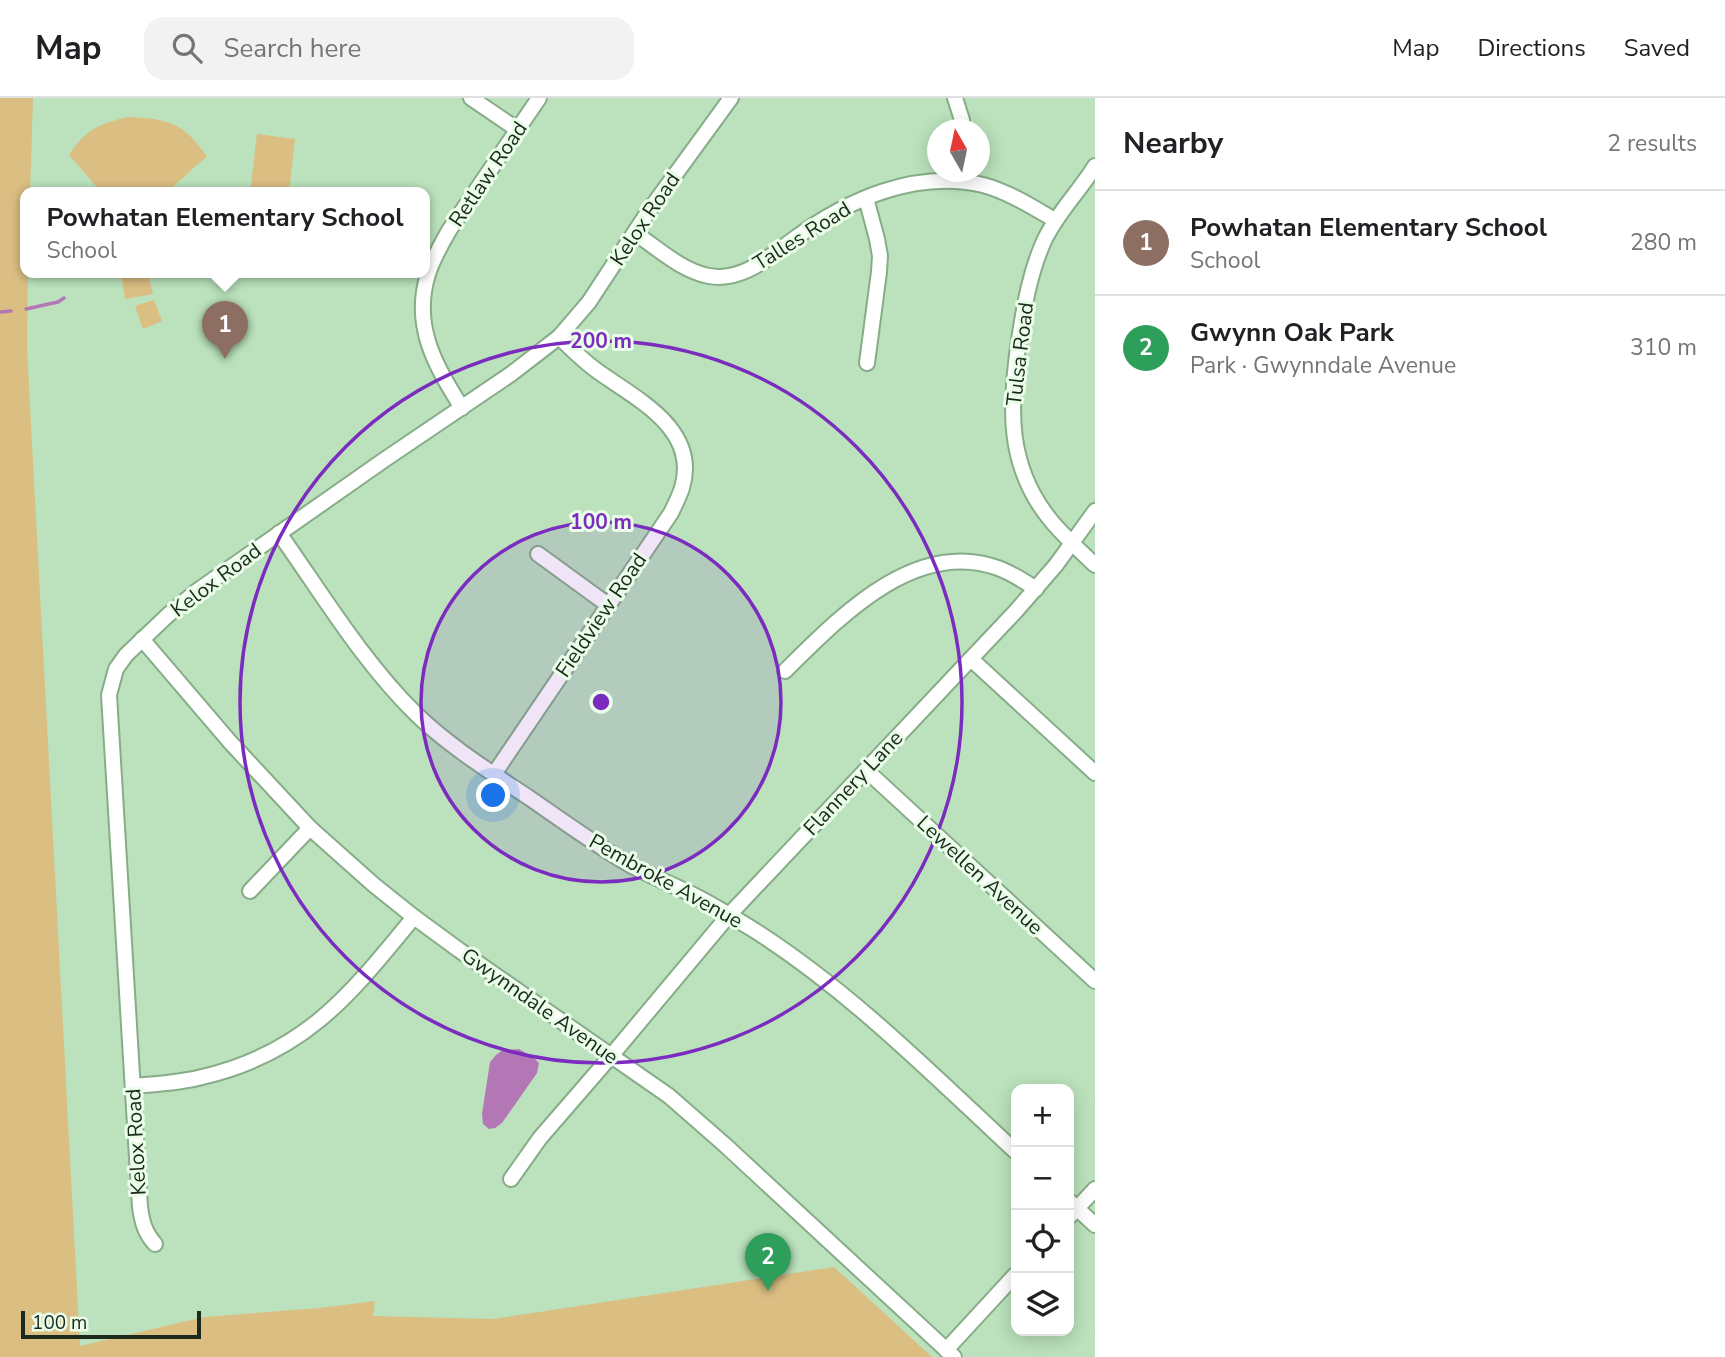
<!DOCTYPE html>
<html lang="en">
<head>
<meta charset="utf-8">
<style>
  :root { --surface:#fff; --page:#f2f2f2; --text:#202124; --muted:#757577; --line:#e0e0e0; --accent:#85228b }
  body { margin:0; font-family:"Nunito Sans",sans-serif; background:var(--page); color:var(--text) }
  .controls { position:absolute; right:21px; bottom:21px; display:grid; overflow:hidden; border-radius:14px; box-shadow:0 4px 18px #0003 }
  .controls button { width:63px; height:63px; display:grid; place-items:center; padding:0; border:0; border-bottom:2px solid var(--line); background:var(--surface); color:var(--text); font:35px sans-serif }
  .compass { position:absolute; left:927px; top:21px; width:63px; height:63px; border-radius:50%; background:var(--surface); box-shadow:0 4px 18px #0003; rotate:351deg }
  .scale { position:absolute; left:21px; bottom:18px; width:180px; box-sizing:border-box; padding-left:7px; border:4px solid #1b2a1c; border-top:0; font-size:19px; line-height:24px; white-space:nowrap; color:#1b2a1c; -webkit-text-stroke:5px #e9fde9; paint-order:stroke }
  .you { position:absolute; left:494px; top:698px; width:24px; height:24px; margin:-18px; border:5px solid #fff; border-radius:50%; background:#1a73e8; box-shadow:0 0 0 10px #1a73e833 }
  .badge { display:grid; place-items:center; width:46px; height:46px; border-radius:50%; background:var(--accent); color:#fff; font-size:23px; font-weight:700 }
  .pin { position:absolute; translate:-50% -58px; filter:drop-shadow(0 2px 4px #0008) }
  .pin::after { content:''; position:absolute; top:37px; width:24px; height:21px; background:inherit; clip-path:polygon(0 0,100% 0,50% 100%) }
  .popup { position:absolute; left:20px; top:89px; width:410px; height:91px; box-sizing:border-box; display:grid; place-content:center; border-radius:14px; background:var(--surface); filter:drop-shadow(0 2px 5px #0005); font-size:23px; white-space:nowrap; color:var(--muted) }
  .popup b { font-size:26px; color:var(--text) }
  .popup::after { content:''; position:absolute; left:50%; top:100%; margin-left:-14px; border:14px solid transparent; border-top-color:var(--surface) }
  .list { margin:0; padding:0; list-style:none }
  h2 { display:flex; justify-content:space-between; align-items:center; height:91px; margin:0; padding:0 28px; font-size:30px }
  h2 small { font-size:23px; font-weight:400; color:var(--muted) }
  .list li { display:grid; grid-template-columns:46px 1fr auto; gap:21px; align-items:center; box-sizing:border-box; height:105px; padding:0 28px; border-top:2px solid var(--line) }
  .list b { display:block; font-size:26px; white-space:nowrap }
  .list p { margin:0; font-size:23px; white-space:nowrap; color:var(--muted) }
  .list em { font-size:23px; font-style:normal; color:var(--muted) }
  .icon { flex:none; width:38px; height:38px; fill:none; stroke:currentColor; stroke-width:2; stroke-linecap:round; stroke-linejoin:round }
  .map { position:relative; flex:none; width:1095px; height:1259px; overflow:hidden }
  header { display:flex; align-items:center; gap:42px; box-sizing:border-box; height:98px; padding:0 35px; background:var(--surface); border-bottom:2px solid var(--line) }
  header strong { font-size:33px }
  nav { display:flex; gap:38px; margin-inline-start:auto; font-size:24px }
  .search { width:490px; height:63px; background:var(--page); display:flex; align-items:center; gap:18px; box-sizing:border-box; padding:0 24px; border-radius:21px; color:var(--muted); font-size:26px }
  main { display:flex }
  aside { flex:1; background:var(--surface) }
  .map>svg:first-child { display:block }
</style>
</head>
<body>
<header>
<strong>Map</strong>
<div class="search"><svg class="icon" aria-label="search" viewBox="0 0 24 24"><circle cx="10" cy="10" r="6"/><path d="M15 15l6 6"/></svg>Search here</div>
<nav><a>Map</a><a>Directions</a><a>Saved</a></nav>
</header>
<main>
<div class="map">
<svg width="1095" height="1259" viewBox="0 0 1095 1259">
  <rect width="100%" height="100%" fill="#bbe2bc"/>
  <!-- green -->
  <g fill="#dbbe82">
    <path d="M0 0H33L30 95H26V175H28L27 251 80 1248 204 1219 320 1210 375 1203 373 1218 494 1221 834 1169 932 1259H0Z"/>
    <path d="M128 19C150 20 171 21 188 36 195 42 201 51 207 58L166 95H102L69 57C86 31 99 26 128 19Z"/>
    <path d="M257 36 295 41 289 95H250Z"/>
    <path d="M121 175H148L153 196 125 201Z"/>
    <path d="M154 202 162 223 143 231 135 208Z"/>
  </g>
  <!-- water -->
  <path fill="#b377b5" d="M519 951 534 960 539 965 537 975 502 1025 495 1030 489 1031 483 1026 482 1016 490 964 496 957 503 952Z"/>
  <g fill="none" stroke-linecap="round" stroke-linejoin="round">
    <!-- stream -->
    <g stroke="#b377b5" stroke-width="3.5">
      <path d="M26 211 58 204 64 200"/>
      <path d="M0 214 11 213"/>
    </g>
    <defs>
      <g id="minor">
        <path d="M471 0 518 32"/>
        <path d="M955 0 962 22 963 32"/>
        <path d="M1095 68C1079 94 1057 115 1044 143 1030 174 1024 209 1019 242 1009 309 1006 370 1053 425 1066 440 1080 453 1095 467"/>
        <path d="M866 100 877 141 880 158 879 174 867 265"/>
        <path d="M635 135C657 150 682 173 709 178 742 184 769 159 794 141 847 102 916 71 983 87 1009 94 1032 109 1055 122"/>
        <path d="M462 310C435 267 412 228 428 176 433 160 442 145 450 131L539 0"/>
        <path d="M279 435C322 496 363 564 416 616 450 649 492 675 531 701 564 724 597 748 632 768 654 780 677 788 699 800 718 810 736 821 754 832 851 894 932 976 1016 1054"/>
        <path d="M538 456 608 507"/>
        <path d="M142 541 230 644 310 730 374 787 414 819 459 852 669 998 725 1047 954 1259"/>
        <path d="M971 561 1095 675"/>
        <path d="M785 573C839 520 914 440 998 470 1012 475 1024 483 1036 491"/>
        <path d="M866 672 1095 883"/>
        <path d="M494 676 671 415C675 407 679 399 682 390 700 330 634 300 596 272 582 262 571 250 559 239"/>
        <path d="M250 793 310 730"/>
        <path d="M133 988C156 986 180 985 202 979 305 955 350 897 414 819"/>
        <path d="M511 1081 540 1040 611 958 729 817 1016 513 1056 467 1095 413"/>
        <path d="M1069 1103 1095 1127"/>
        <path d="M1069 1119 1095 1091"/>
        <path d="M155 1146C145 1135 142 1124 140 1109L109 597 116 571 126 557 168 517 197 493 384 362 511 276 559 239 589 204 648 114 731 0"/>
        <path d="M946 1252 1016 1176"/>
      </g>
    </defs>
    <!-- minor casing -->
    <use href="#minor" stroke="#87ac88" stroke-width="18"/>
    <!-- minor -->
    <use href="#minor" stroke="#fff" stroke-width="14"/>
  </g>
  <!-- distance rings -->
  <circle cx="601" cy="604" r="180" fill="#7b2cbf" fill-opacity=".12"/>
  <g fill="none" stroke="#7b2cbf" stroke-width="3.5">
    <circle cx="601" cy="604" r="180"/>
    <circle cx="601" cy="604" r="361"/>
  </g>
  <g text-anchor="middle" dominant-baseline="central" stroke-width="6" stroke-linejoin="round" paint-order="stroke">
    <!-- street labels -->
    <g font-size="21" fill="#1b2a1c" stroke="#e9fde9">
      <text transform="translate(488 76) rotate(-56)">Retlaw Road</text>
      <text transform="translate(645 121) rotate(-56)">Kelox Road</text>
      <text transform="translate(802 138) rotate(-32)">Talles Road</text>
      <text transform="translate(1020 256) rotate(-83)">Tulsa Road</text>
      <text transform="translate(216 482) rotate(-37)">Kelox Road</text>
      <text transform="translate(601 517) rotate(-56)">Fieldview Road</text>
      <text transform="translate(853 685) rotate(-47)">Flannery Lane</text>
      <text transform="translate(980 777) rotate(43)">Lewellen Avenue</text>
      <text transform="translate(666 783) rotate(29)">Pembroke Avenue</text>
      <text transform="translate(540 908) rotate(35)">Gwynndale Avenue</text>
      <text transform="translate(136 1044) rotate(-93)">Kelox Road</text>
    </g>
  </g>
  <circle cx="601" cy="604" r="10" fill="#7b2cbf" stroke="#e9fde9" stroke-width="3.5"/>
  <g font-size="21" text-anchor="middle" font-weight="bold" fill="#7b2cbf" stroke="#e9fde9" stroke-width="6" stroke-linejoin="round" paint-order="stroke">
    <text x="601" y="250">200 m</text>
    <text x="601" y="431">100 m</text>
  </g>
</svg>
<div class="controls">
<button>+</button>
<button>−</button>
<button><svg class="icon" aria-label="locate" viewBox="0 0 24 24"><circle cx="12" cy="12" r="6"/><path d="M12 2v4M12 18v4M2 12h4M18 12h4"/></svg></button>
<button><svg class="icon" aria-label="layers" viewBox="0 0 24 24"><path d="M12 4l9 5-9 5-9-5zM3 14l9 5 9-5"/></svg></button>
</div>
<svg class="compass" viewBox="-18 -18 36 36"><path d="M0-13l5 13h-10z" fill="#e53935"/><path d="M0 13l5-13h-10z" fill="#757577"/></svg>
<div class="scale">100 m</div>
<div class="you"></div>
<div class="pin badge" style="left:225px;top:261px;background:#8d6e63">1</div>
<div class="popup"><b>Powhatan Elementary School</b>School</div>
<div class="pin badge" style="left:768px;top:1193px;background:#2e9e5b">2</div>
</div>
<aside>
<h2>Nearby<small>2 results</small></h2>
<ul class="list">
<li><span class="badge" style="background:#8d6e63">1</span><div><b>Powhatan Elementary School</b><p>School</p></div><em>280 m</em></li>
<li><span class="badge" style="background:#2e9e5b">2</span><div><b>Gwynn Oak Park</b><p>Park · Gwynndale Avenue</p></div><em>310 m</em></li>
</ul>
</aside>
</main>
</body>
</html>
